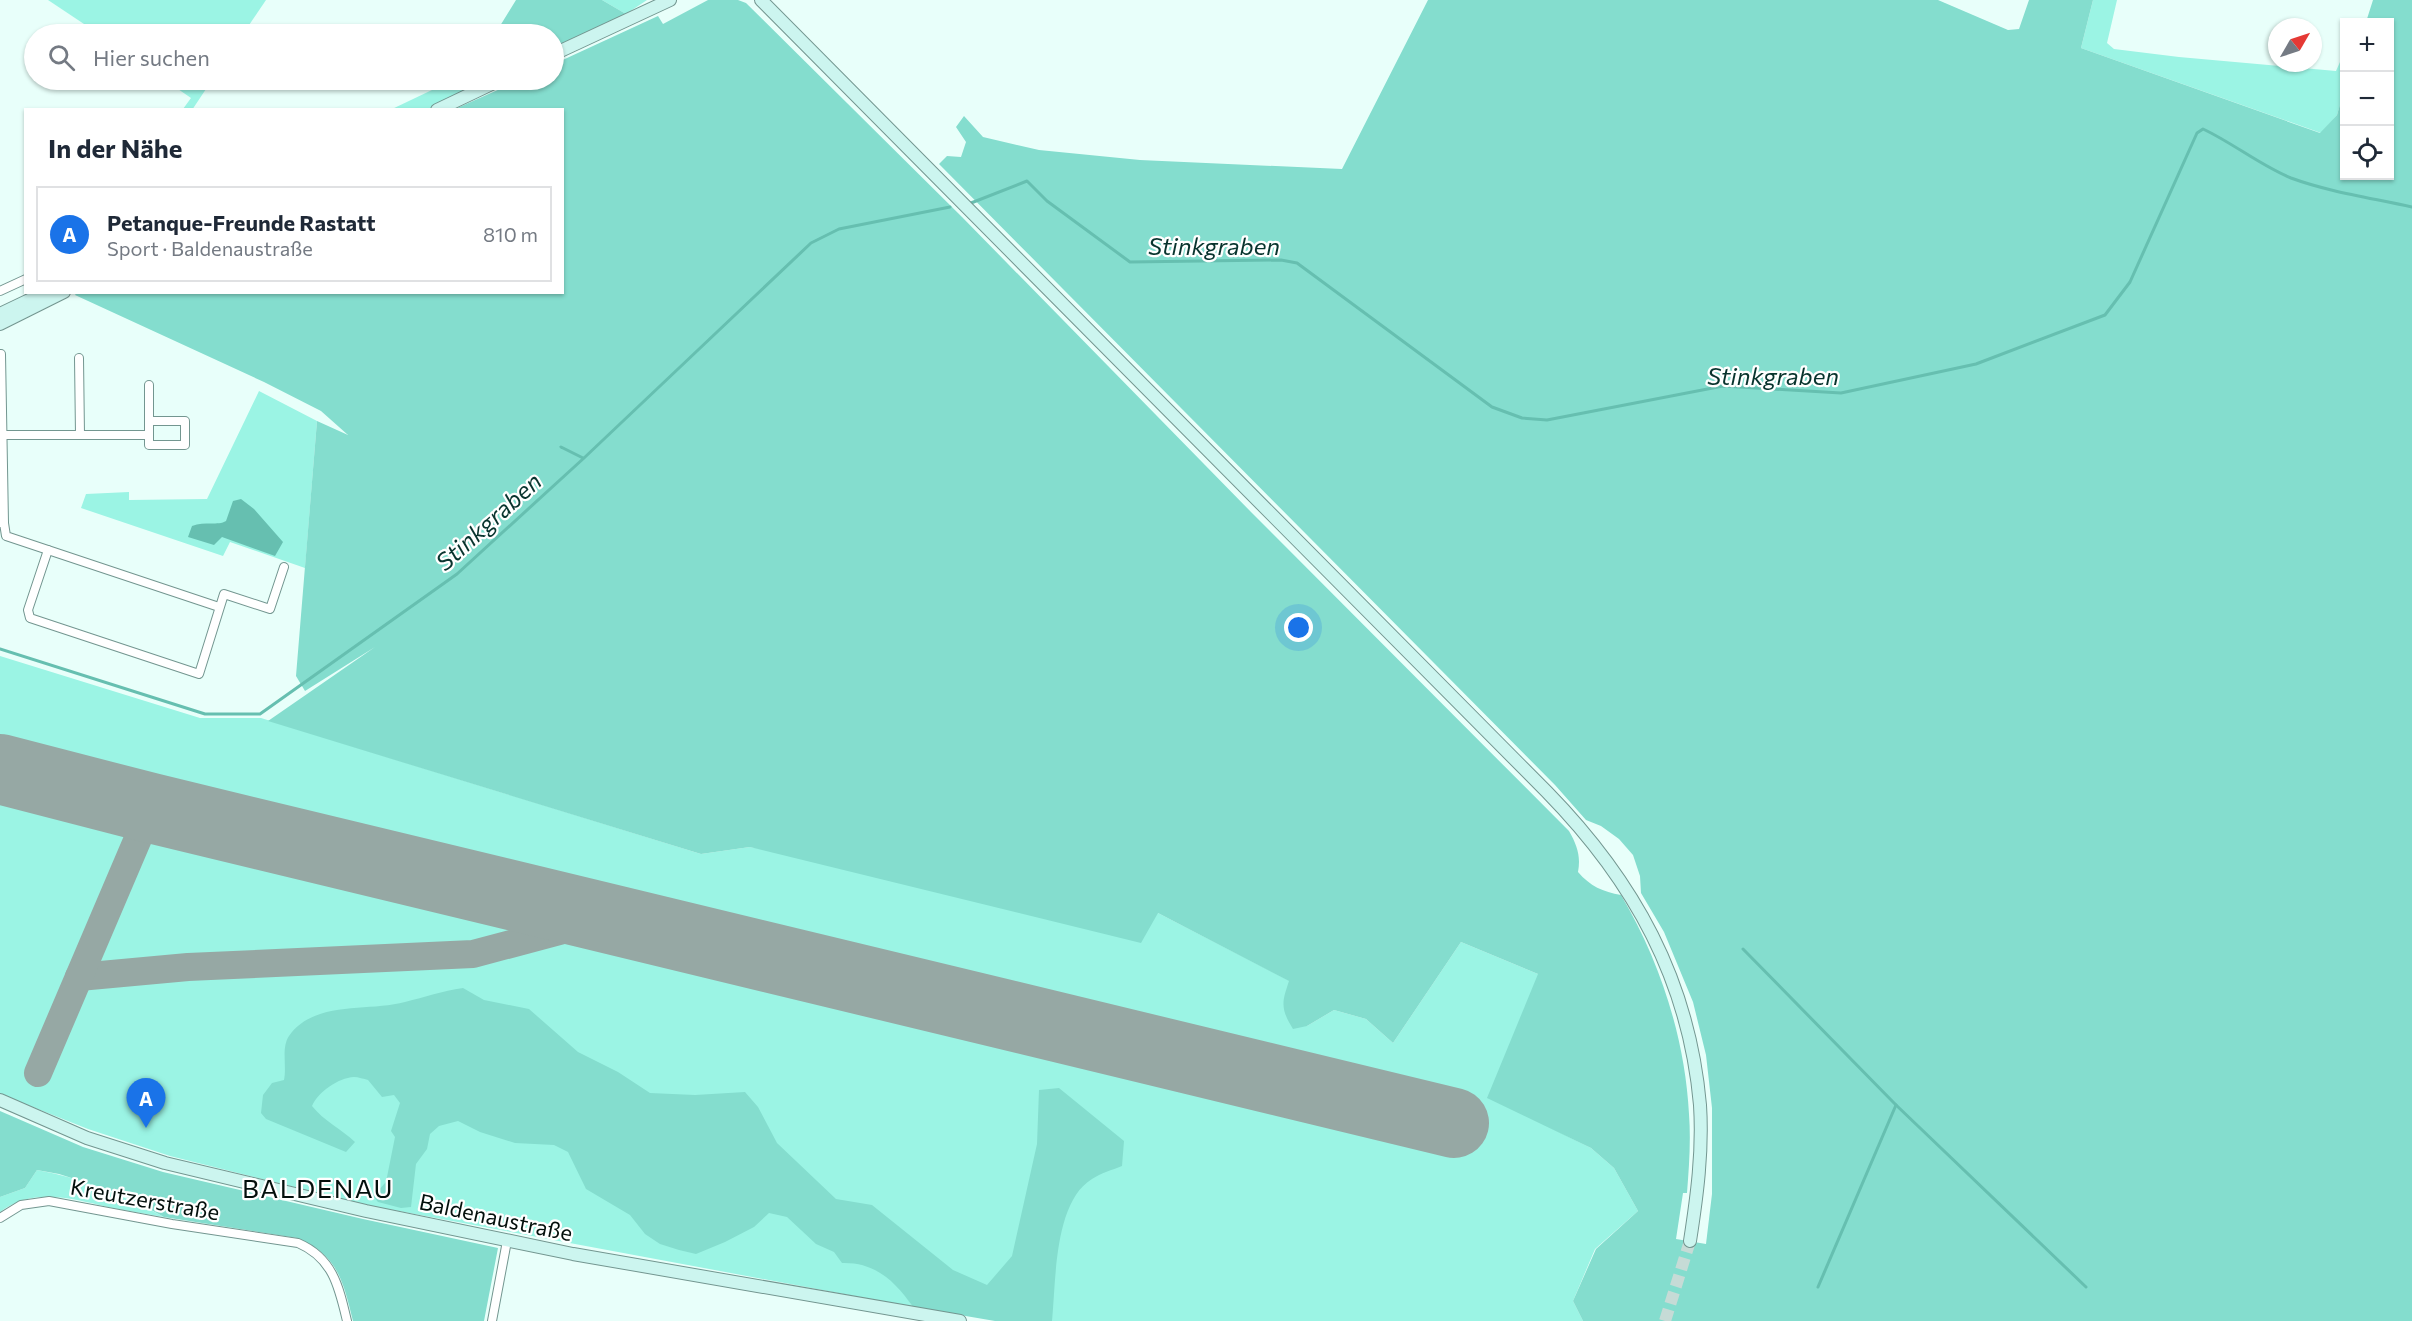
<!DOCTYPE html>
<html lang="de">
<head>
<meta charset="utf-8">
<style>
  :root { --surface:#fff; --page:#f2f2f3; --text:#1f2937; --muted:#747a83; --line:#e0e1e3; --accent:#1a73e8 }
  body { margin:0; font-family:Commissioner,sans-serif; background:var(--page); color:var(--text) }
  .controls { position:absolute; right:18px; top:18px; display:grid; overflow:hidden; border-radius:0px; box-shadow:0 2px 4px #0004 }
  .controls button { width:54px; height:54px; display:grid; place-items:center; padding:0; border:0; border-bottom:2px solid var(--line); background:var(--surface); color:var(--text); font:30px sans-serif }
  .compass { position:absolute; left:2268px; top:18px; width:54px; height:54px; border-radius:50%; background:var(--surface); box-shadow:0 2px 4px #0004; rotate:51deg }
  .you { position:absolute; left:1299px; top:628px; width:21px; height:21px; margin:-15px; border:4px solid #fff; border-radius:50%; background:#1a73e8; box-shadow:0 0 0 9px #1a73e833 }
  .badge { display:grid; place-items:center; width:39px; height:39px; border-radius:50%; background:var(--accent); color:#fff; font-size:20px; font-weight:700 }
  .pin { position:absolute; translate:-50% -50px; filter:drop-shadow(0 2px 3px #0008) }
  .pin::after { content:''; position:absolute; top:32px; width:21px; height:18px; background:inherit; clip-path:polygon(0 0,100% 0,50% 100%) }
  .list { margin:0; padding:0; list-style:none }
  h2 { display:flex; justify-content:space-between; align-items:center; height:78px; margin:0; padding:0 24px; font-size:26px }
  h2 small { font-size:20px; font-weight:400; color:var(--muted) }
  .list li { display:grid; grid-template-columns:39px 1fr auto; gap:18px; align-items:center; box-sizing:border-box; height:96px; margin:0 12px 12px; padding:0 12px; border:2px solid var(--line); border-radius:0px }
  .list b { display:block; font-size:22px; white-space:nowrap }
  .list p { margin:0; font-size:20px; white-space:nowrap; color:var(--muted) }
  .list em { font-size:20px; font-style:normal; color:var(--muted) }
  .icon { flex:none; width:33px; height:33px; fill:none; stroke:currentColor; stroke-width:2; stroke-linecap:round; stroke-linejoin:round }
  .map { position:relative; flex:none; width:2412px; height:1321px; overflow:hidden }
  .search { position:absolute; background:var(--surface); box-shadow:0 2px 4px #0004; left:24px; top:24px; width:540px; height:66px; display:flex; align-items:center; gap:15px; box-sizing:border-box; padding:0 21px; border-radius:33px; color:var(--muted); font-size:22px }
  .panel { position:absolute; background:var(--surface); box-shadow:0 2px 4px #0004; left:24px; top:108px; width:540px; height:186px; border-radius:0px }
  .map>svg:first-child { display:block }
</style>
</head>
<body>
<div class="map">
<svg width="2412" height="1321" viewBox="0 0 2412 1321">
  <rect width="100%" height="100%" fill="#e8fffa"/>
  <!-- green -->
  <g fill="#9bf4e4">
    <path d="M48 0H266L243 34H99Z"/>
    <path d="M602 0H647L626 14Z"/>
    <path d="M2093 0H2117L2107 43 2114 49 2179 57 2336 71 2344 53V91L2337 115 2321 133 2081 48Z"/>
    <path d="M165 80H212L192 110 183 109 191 98Z"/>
    <path d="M453 80H476L477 86 428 109 390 110Z"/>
    <path d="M259 391 317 421 305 568 230 542 223 556 81 508 86 494 129 492V500L207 499Z"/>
    <path d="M0 656 200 718H261L701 854 750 847 1158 913 1290 981 1307 1026 1334 1010 1366 1019 1393 1043 1461 942 1538 974 1545 1125 1591 1148 1614 1168 1638 1211 1595 1249 1573 1301 1583 1321H1037L899 1286 913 1307 366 1205 170 1156 88 1129 0 1094Z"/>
    <path d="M37 1170C83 1178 124 1196 164 1217 143 1213 121 1210 99 1205 65 1197 31 1189 0 1212V1197L25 1188Z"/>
  </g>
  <!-- forest -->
  <g fill="#84ddce">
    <path d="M516 0H602L626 14 554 49V34H495Z"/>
    <path d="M708 0H738L746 3 962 217 1251 512 1569 831C1577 845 1581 856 1578 872 1590 886 1603 892 1621 895 1660 961 1685 1038 1689 1114 1691 1141 1689 1167 1687 1193H1683L1676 1239 1706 1244 1712 1194V1108L1706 1055 1693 1002 1664 932 1641 893 1640 876 1633 855 1619 839 1601 826 1586 820 1555 785 939 164 947 156 961 157 966 142 956 127 964 116 983 137 1039 150 1140 160 1342 169 1428 0H1938L2008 30 2019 29 2029 0H2093L2081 48 2320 133 2337 115 2344 91V176H2390V22H2366L2373 0H2412V1321H1583L1573 1301 1596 1249 1638 1211 1614 1168 1591 1148 1487 1098 1538 974 1461 942 1393 1043 1366 1019 1334 1010 1307 1026 1293 1029C1280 1008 1282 1002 1289 981L1158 913 1141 943 750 847 701 854 268 721 375 647 305 691 296 676 317 421 348 435 321 411 264 382 75 295 77 292H562V110L455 109 520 80H554V64L658 16 663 24Z"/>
    <path d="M463 988 484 1000 529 1009 578 1052 618 1072 650 1093 695 1095 745 1092 758 1107 777 1143 836 1199 872 1205 953 1270 987 1285 1012 1256 1037 1144 1039 1090 1059 1088 1124 1141 1122 1166C1112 1170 1101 1173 1092 1179 1054 1202 1056 1281 1052 1321H995L913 1307C895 1281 875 1262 842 1263L834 1252 816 1244 787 1217 769 1213 754 1227 725 1242 696 1254 679 1250 660 1244 645 1234 630 1215 586 1189 568 1152 554 1145 515 1143 480 1132 458 1121 439 1126 430 1134 427 1149 416 1164 411 1207 401 1208 378 1202 373 1196 386 1182 395 1137 391 1131 400 1103 394 1095 382 1097 368 1080C364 1079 358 1077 354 1077 338 1078 318 1092 312 1106 324 1121 341 1129 355 1142L346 1152 266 1119 261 1113 263 1095 272 1083 284 1080C287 1066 281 1048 289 1036 314 1000 368 1012 405 1002 425 997 442 991 463 988Z"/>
    <path d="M0 1111 83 1147 163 1172 363 1219 498 1248 484 1321H353C343 1281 338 1255 297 1238L164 1217 122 1194 59 1174 37 1170 25 1188 0 1197Z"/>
  </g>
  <!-- water -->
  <path fill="#66bfb0" d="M241 499 254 509 283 542 275 556 222 537 214 545 188 537 192 526C205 521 218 526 226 521L233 501Z"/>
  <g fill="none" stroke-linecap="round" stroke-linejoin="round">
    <!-- stream -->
    <g stroke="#66bfb0" stroke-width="3">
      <path d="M971 203 1027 181 1047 201 1130 262 1281 260 1297 263 1492 407 1522 418 1547 420 1723 386 1841 393 1976 364 2105 315 2130 282 2197 133 2203 129C2233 143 2261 166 2291 178 2329 192 2372 198 2412 207"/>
      <path d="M561 447 583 458"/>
      <path d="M0 649 205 714H260L457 574 584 458 811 243 839 229 950 207"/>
      <path d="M1743 949 1896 1105 2086 1287"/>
      <path d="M1818 1287 1896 1105"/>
    </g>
    <!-- taxiway -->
    <g stroke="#96a8a4" stroke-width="28">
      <path d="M79 977 188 967 473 954 608 918"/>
      <path d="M38 1073 151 808"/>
    </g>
    <!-- runway -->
    <path stroke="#96a8a4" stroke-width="70" d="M0 769 151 808 1454 1123"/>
    <!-- secondary-tunnel -->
    <path stroke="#c6dbd6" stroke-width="12" stroke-dasharray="12 6" stroke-linecap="butt" d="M1665 1321 1690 1241"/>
    <defs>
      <g id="street">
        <path d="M0 291 26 279"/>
        <path d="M1 354 4 523"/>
        <path d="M79 358 80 435"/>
        <path d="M149 421H185V445H149C149 425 149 405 149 385"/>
        <path d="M2 435H149"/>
        <path d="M0 523H4L6 536 219 607"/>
        <path d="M48 550 28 610 30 618 199 674 224 594 270 609 284 567"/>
        <path d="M0 1218 21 1205 49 1201 172 1224 298 1243C333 1258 339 1287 347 1321"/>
        <path d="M492 1321 507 1241"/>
      </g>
      <g id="secondary">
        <path d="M761 0 1547 792C1634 881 1689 980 1700 1105 1703 1151 1697 1196 1690 1241"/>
        <path d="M554 54 670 0"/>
        <path d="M437 110 500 80"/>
        <path d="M0 314 46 292"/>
        <path d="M0 324 64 292"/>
        <path d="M0 1100 87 1138 165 1163 366 1211 573 1254 960 1321"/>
      </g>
    </defs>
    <!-- street casing -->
    <use href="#street" stroke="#739690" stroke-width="10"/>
    <!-- secondary casing -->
    <use href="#secondary" stroke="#739690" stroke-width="14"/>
    <!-- street -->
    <use href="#street" stroke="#fff" stroke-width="8"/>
    <!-- secondary -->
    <use href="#secondary" stroke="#ccf5ef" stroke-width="12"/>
  </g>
  <g text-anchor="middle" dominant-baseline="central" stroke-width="4.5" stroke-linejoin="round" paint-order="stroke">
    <!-- street labels -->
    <g font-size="22" fill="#030f0c" stroke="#fff">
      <text transform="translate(145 1199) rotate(10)">Kreutzerstraße</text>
      <text transform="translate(496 1217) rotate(12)">Baldenaustraße</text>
    </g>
    <!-- water labels -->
    <g font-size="24" font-style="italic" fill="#08342e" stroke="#fff">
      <text x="1214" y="245">Stinkgraben</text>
      <text x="1773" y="375">Stinkgraben</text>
      <text transform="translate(488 521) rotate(-42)">Stinkgraben</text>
    </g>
    <!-- quarter labels -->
    <g font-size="26" letter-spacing="1.5" fill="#030f0c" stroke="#fff">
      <text x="318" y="1187">BALDENAU</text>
    </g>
  </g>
</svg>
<div class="controls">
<button>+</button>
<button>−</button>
<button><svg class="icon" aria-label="locate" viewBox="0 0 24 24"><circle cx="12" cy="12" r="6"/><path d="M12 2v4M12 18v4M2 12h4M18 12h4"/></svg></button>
</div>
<svg class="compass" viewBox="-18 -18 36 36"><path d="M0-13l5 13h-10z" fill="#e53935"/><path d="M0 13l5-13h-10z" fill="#747a83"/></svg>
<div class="you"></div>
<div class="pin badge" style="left:146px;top:1128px">A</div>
<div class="search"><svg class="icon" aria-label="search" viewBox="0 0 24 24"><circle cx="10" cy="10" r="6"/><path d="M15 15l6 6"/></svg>Hier suchen</div>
<section class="panel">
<h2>In der Nähe<small></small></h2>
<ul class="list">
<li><span class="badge">A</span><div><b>Petanque-Freunde Rastatt</b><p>Sport · Baldenaustraße</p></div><em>810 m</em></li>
</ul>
</section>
</div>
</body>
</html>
